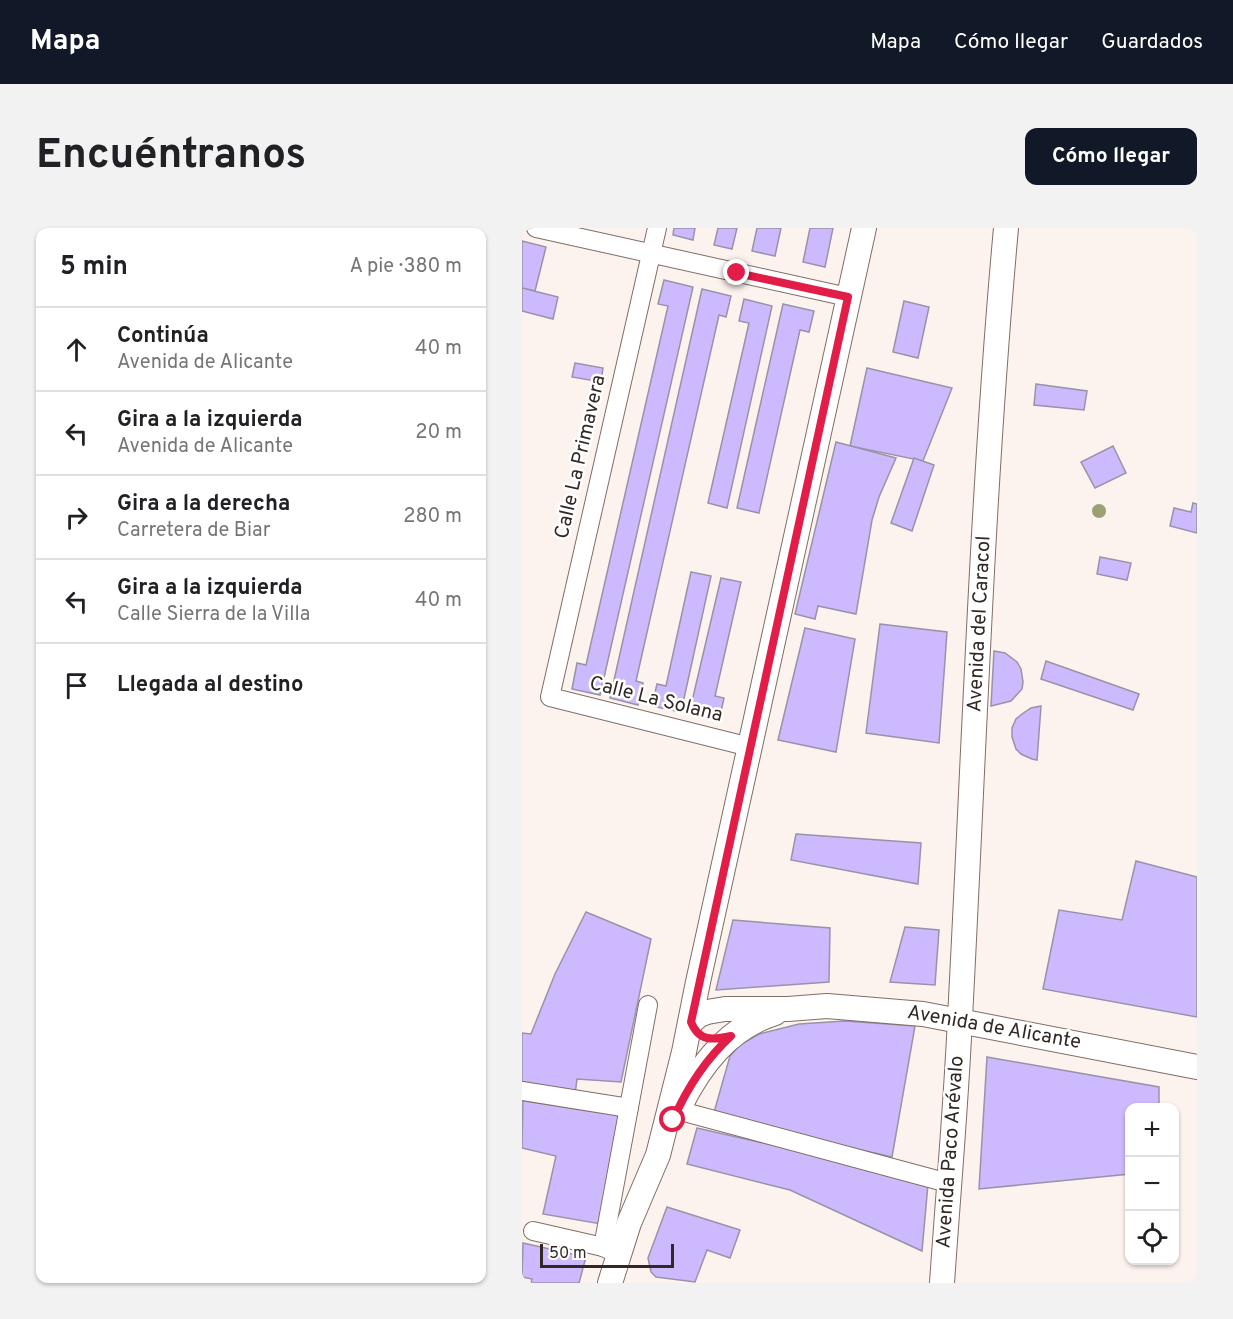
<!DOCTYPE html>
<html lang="es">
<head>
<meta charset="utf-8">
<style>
  :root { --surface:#fff; --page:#f2f2f2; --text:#202124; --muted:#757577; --line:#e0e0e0; --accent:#111827 }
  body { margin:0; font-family:Overpass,sans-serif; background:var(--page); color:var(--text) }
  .controls { position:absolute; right:18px; bottom:18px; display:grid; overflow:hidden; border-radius:12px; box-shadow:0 2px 4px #0004 }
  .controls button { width:54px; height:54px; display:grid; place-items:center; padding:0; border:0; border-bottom:2px solid var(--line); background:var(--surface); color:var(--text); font:30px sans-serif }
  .scale { position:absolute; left:18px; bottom:15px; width:134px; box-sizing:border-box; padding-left:6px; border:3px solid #312824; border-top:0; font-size:16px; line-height:21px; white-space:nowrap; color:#312824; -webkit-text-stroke:4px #fff; paint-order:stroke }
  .stop { position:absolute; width:18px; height:18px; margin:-14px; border:4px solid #e11d48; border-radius:50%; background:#fff }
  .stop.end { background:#e11d48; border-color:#fff; box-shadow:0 2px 6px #0008 }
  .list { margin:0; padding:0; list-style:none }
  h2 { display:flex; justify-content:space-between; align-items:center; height:78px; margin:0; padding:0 24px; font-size:26px }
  h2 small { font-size:20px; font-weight:400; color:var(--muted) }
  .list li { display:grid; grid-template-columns:39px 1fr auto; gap:18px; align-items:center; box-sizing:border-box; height:84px; padding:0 24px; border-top:2px solid var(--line) }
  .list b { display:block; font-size:22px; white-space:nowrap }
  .list p { margin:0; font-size:20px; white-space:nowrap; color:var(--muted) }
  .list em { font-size:20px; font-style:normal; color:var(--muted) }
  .icon { flex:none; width:33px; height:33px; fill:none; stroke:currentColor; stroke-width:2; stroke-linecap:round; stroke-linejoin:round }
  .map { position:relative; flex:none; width:675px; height:1055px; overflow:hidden; border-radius:12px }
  header { display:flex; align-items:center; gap:36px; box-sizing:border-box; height:84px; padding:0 30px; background:var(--accent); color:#fff }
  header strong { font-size:28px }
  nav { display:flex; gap:33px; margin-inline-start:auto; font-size:21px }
  .intro { display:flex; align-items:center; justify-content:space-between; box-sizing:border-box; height:144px; padding:0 36px }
  h1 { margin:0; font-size:42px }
  .button { padding:15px 27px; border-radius:12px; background:var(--accent); color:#fff; font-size:21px; font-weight:700 }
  main { display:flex; gap:36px; padding:0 36px }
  aside { flex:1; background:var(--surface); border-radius:12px; box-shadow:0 2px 4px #0004 }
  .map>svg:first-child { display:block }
</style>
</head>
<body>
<header>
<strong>Mapa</strong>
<nav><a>Mapa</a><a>Cómo llegar</a><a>Guardados</a></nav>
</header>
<div class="intro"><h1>Encuéntranos</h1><a class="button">Cómo llegar</a></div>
<main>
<aside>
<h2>5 min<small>A pie · 380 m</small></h2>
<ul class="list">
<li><svg class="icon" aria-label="ahead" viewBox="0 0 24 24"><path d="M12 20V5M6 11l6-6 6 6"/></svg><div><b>Continúa</b><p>Avenida de Alicante</p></div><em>40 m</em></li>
<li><svg class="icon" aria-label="left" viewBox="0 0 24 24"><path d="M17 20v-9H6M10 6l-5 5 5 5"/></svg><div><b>Gira a la izquierda</b><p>Avenida de Alicante</p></div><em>20 m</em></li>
<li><svg class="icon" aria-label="right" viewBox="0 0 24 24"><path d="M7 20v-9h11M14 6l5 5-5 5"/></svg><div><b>Gira a la derecha</b><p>Carretera de Biar</p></div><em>280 m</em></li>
<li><svg class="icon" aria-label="left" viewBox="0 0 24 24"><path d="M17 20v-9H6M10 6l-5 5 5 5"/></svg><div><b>Gira a la izquierda</b><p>Calle Sierra de la Villa</p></div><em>40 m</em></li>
<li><svg class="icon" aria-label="arrive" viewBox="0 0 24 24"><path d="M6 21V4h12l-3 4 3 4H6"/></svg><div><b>Llegada al destino</b></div></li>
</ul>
</aside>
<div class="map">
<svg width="675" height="1055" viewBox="0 0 675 1055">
  <rect width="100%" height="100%" fill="#fcf2ee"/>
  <!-- building -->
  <g fill="#cdbafe" stroke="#9893a8" stroke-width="1.5">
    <path d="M152 0H173L171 12 151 7Z"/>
    <path d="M196 0H215L210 21 192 17Z"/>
    <path d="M235 0H259L253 28 230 23Z"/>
    <path d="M288 0H311L303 39 281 34Z"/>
    <path d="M0 13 24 19 13 63 0 60Z"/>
    <path d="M142 52 171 59 78 467 50 461 55 435 64 437 146 78 136 76Z"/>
    <path d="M0 60 36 69 31 91 0 83Z"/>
    <path d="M180 61 209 68 204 89 197 87 114 453 121 455 116 477 88 470Z"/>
    <path d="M222 71 250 78 205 280 186 275 227 95 217 93Z"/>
    <path d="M382 73 407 79 396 130 371 124Z"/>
    <path d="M261 76 292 83 287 104 278 102 237 285 215 280Z"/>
    <path d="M53 135 81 140 79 154 50 149Z"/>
    <path d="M345 140 430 160 401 233 328 218Z"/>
    <path d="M514 156 565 163 562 182 512 177Z"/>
    <path d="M314 214 374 230 357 269 350 292 334 386 296 378 293 391 273 386Z"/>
    <path d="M591 218 604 245 573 260 559 234Z"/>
    <path d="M392 230 412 237 390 303 369 295Z"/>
    <path d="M671 275 675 276V305L648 298 652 280 669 284Z"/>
    <path d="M578 329 609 335 605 352 575 346Z"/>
    <path d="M169 344 189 348 159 484 130 478 135 456 144 458Z"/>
    <path d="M199 350 219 354 193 468 202 470 197 493 167 486Z"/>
    <path d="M358 396 425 404 417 515 344 505Z"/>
    <path d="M283 400 333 411 314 524 256 512Z"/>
    <path d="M472 423 483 425 495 434 499 441 501 454 500 461 489 473 469 478Z"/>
    <path d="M524 433 617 466 611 482 519 451Z"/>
    <path d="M519 478 515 532 510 531 499 526 494 521 490 509V500L494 491 500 486 509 480Z"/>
    <path d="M274 606 399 615 396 656 269 632Z"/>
    <path d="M614 633 675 649V789L521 761 537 682 600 692Z"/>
    <path d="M64 684 129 711 99 854 55 851 53 867 0 858V805L9 806 33 746Z"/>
    <path d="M211 692 308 700 307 754 194 762Z"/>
    <path d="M383 699 417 702 413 757 368 754Z"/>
    <path d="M323 793 393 798 370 929 191 888 208 828 218 817 237 806 277 796Z"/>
    <path d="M465 829 637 859V880H608V946L457 961Z"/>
    <path d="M1 868 99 885 79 996 21 986 34 928 0 920Z"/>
    <path d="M175 900 369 944 406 956 400 1023 268 962 165 936Z"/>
    <path d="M145 979 218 1002 208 1030 185 1022 173 1054 134 1049 129 1044 126 1030Z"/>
    <path d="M1 1015 64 1029 57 1055H9L10 1051 0 1049Z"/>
  </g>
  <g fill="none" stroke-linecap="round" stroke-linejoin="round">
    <defs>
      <g id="minor">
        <path d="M14 0 326 69"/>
        <path d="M135 0 28 469 228 519"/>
        <path d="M0 863 107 880"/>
        <path d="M155 882 415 952H427"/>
        <path d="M11 1003 81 1019"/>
        <path d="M96 1026 81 1019 126 777"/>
      </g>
      <g id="major">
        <path d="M169 794 177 787 185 784 203 781H266L305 778 401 786 675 839"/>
        <path d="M157 880C178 837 206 800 253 785"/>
        <path d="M88 1055 107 995 136 927 162 824 176 754 342 0"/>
        <path d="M420 1055C426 967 434 878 438 790 452 527 460 263 484 0"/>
      </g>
    </defs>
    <!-- minor casing -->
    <use href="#minor" stroke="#826d64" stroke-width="20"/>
    <!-- major casing -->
    <use href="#major" stroke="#826d64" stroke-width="26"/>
    <!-- minor -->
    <use href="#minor" stroke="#fff" stroke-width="18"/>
    <!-- major -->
    <use href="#major" stroke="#fff" stroke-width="24"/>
  </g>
  <!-- trees -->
  <circle fill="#9ca173" cx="577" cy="283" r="7"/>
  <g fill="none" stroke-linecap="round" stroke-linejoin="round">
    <!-- route -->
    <path stroke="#e11d48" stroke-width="8" d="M151 892C165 860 183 832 209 808 191 812 177 814 169 794L326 69 215 45"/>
  </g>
  <g text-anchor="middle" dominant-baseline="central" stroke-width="5" stroke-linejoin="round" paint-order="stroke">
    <!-- street labels -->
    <g font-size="20" fill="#312824" stroke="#fff">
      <text transform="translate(59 229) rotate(-77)">Calle La Primavera</text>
      <text transform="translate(458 396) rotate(-87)">Avenida del Caracol</text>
      <text transform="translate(134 472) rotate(14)">Calle La Solana</text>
      <text transform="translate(472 800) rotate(10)">Avenida de Alicante</text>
      <text transform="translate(429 924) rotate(-86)">Avenida Paco Arévalo</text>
    </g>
  </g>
</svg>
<div class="controls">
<button>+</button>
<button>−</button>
<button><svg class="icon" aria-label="locate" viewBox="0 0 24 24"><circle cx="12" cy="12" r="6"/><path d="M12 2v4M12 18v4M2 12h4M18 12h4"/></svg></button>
</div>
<div class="scale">50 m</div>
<div class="stop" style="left:151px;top:892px"></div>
<div class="stop end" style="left:215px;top:45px"></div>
</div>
</main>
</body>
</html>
